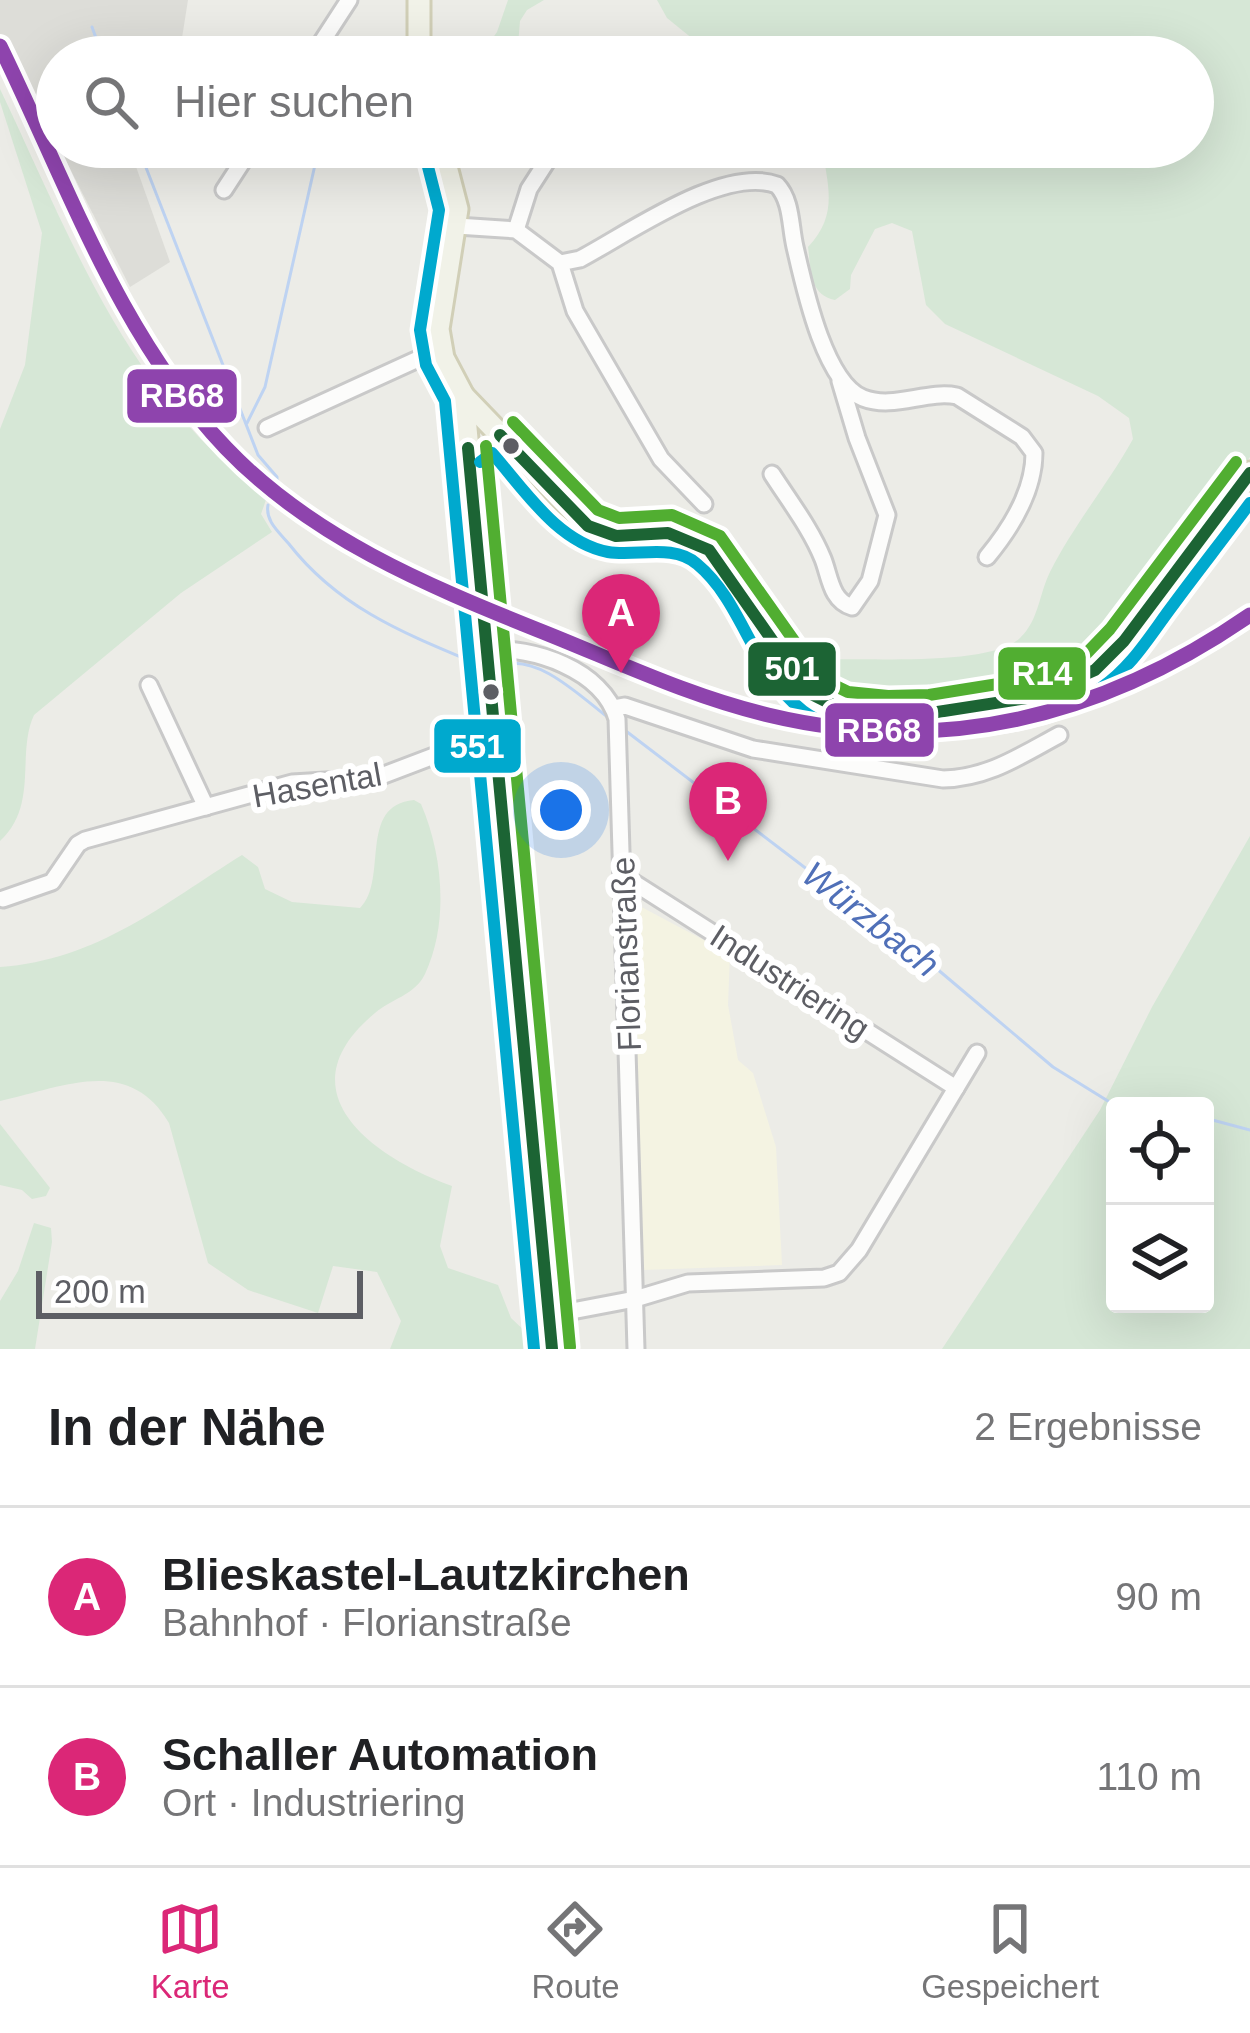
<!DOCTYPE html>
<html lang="de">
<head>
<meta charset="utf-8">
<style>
  :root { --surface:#fff; --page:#f2f2f2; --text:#202124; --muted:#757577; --line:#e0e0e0; --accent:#db2777 }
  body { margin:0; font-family:Helvetica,sans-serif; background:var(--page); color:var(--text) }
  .controls { position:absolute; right:36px; bottom:36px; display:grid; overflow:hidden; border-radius:12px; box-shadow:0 12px 48px #0002 }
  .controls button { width:108px; height:108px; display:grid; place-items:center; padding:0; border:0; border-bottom:3px solid var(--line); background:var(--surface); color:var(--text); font:60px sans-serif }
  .scale { position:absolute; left:36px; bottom:30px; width:327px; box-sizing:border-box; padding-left:12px; border:6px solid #5d5e64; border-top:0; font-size:33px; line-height:42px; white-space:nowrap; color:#5d5e64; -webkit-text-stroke:9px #fff; paint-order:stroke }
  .you { position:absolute; left:561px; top:810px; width:42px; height:42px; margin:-30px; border:9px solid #fff; border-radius:50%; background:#1a73e8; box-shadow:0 0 0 18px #1a73e833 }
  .badge { display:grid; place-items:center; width:78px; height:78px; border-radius:50%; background:var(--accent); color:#fff; font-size:39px; font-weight:700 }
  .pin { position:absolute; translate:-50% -99px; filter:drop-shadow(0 3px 6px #0008) }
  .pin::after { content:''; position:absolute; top:63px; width:42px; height:36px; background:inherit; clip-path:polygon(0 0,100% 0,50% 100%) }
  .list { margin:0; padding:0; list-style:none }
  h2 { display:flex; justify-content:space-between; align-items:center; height:156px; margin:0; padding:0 48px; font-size:51px }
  h2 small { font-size:39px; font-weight:400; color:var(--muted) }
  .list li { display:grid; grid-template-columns:78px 1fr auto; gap:36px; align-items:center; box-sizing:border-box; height:180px; padding:0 48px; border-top:3px solid var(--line) }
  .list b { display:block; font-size:45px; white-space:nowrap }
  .list p { margin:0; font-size:39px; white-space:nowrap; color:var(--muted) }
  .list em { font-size:39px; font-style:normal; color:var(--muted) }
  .icon { flex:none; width:66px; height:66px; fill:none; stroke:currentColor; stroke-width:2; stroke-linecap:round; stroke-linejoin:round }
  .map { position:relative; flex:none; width:1250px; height:1349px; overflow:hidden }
  .search { position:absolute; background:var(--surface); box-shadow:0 12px 48px #0002; left:36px; right:36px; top:36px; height:132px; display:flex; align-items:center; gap:30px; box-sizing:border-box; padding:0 42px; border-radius:66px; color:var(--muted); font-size:45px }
  .sheet { height:516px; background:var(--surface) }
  nav { display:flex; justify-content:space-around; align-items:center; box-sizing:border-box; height:168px; border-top:3px solid var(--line); background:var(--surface); font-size:33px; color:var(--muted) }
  nav a { display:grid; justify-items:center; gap:6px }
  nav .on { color:var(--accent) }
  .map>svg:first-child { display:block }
</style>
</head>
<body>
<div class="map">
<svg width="1250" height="1349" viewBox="0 0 1250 1349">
  <rect width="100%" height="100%" fill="#ecece7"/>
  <!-- commercial -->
  <path fill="#f4f3e2" d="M632 902 730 954 728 1005 738 1060 753 1073 776 1147 782 1265 643 1270Z"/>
  <!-- industrial -->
  <g fill="#ddddd8">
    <path d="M0 0H188L179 57H57V144L0 37Z"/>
    <path d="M59 147H129L170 262 130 287Z"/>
  </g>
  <!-- green -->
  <g fill="#d6e7d6" fill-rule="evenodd">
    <path d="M508 0H544L527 10 520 21 517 57H479L497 32Z"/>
    <path d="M657 0H1250V457L1123 629 1069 674 984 697 897 703 843 699 812 684 821 660C866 657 989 667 1020 638 1039 620 1039 594 1050 572 1073 526 1108 484 1133 439L1129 418 1098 396 945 324 926 305 912 231 892 223 875 229 851 275 850 289 835 300C809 295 811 269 808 247 835 218 830 194 824 159L811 154 788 159 781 153 785 147H1193V57H715L667 18Z"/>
    <path d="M0 89C72 240 127 395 267 497L261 514 272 532 181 593 34 715C16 754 39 805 0 841V429L25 365 42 233 0 102Z"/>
    <path d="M414 800 421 804C443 855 449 923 425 974 415 995 391 999 375 1013 281 1091 372 1157 452 1186L440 1246 448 1268 498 1285 511 1318 529 1335 525 1349H390L401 1321 377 1272 333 1266 318 1313 248 1290 208 1263 169 1123C128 1054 62 1088 0 1101V967C98 960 163 904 242 855L258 867 265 889 292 902 360 908C389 880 357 805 414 800Z"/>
    <path d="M1250 836V1349H942L1100 1110 1152 1007ZM1115 1106H1205V1304H1115Z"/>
    <path d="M0 1124 50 1188 46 1196 32 1199 22 1190 0 1185Z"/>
    <path d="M34 1223 51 1228 52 1242 35 1349H0V1301L18 1271Z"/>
  </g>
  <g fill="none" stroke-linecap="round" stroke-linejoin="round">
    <!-- stream -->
    <g stroke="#bed3f2" stroke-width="3">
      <path d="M92 27 103 57"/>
      <path d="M360 57 365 44"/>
      <path d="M138 147 258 455 277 477V486"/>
      <path d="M247 423 265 387 319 147"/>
      <path d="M268 505C265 521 279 532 289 544 338 607 403 633 475 663"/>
      <path d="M503 665C539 654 583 699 610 719"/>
      <path d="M622 728 930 963 1053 1067 1116 1106"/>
      <path d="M1138 1106H1155"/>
      <path d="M1205 1118 1250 1130"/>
    </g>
    <defs>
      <g id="minor">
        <path d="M312 57 349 0"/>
        <path d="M224 190 252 147"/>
        <path d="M457 226 516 230 560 263 575 311 661 459 704 504"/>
        <path d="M516 230 529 189 556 147"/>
        <path d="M560 263 580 259C629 233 724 165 777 185 792 201 790 226 795 247 804 286 824 382 863 398 894 410 926 390 957 396L1022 437 1034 453C1034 492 1011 528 987 557"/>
        <path d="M267 428 440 349"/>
        <path d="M772 474C790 502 811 529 823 559 830 577 831 601 852 607L870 581 887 515 857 438 840 381"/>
        <path d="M486 650C533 646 603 670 617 719L636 1349"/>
        <path d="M149 685 206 807"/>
        <path d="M614 708 625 706 753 749 943 779C988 778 1020 756 1059 735"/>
        <path d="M625 877 956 1088"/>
        <path d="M3 899 52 882 78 844 85 840 292 783 376 778 439 754 497 742"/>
        <path d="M551 1315 635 1299 688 1283 824 1278 839 1273 859 1250 977 1053"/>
      </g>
      <g id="major">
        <path d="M419 0V57"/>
        <path d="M441 147 457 209 438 329 443 358 463 396 552 1349"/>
        <path d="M463 396 588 526C626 544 666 523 703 546 750 576 766 655 809 693 837 718 879 714 914 714 971 712 1042 705 1091 673 1118 655 1137 623 1156 597 1188 556 1219 515 1250 473"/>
      </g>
    </defs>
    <!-- minor casing -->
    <use href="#minor" stroke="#c9c9c9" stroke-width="21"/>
    <!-- major casing -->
    <use href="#major" stroke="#d1cfb7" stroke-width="27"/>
    <!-- minor -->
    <use href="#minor" stroke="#fcfcfb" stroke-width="15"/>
    <!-- major -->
    <use href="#major" stroke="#f1f2e8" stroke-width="21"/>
    <defs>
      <g id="bus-1">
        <path d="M500 435 588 526 616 536 668 533 709 550 809 693 843 710 887 714 931 713 1034 697 1095 670 1124 641 1250 473"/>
        <path d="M468 448 552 1349"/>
      </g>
      <g id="bus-2">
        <path d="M424 151 439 210 420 330 426 365 445 401 534 1349"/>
        <path d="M480 462 492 453C524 489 557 542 608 552 636 557 673 543 697 564 744 603 752 672 803 711 838 737 884 733 926 731 985 728 1051 722 1101 688 1132 667 1151 634 1173 605 1198 571 1225 537 1250 503"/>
      </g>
      <g id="bus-3">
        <path d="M513 422 598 510 619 518 672 515 720 536 821 679 848 692 888 696 929 695 1029 679 1084 656 1110 629 1236 462"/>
        <path d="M486 446 570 1347"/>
      </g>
    </defs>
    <!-- bus-1 casing -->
    <use href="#bus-1" stroke="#fff" stroke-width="21"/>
    <!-- bus-2 casing -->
    <use href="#bus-2" stroke="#fff" stroke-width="21"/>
    <!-- bus-3 casing -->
    <use href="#bus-3" stroke="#fff" stroke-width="21"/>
    <!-- bus-1 -->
    <use href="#bus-1" stroke="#1c6434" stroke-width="12"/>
    <!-- bus-2 -->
    <use href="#bus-2" stroke="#00a9ce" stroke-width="12"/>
    <!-- bus-3 -->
    <use href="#bus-3" stroke="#51ae31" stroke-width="12"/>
    <defs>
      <path id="rail-1" d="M0 46C67 183 119 336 226 448 311 537 426 585 538 630 614 660 688 696 768 715 943 757 1104 716 1250 615"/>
    </defs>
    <!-- rail-1 casing -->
    <use href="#rail-1" stroke="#fff" stroke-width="24"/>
    <!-- rail-1 -->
    <use href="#rail-1" stroke="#8e44ad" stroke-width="15"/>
  </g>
  <!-- markers -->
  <g fill="#5d5e64" stroke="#fff" stroke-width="4.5">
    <circle cx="511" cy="446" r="10"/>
    <circle cx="491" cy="692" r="10"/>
  </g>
  <g text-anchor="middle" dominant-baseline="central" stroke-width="12" stroke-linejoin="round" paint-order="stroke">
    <!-- street labels -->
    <g font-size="33" fill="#5d5e64" stroke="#fff">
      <text transform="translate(317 785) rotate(-10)">Hasental</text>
      <text transform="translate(626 954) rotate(-92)">Florianstraße</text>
      <text transform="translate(790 982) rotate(33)">Industriering</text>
    </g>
    <!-- water labels -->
    <g font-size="36" font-style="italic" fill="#5070b8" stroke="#fff">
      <text transform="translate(871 919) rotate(38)">Würzbach</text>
    </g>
  </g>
  <g stroke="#fff" stroke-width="4.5">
    <rect x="125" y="367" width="114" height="58" rx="12" fill="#8e44ad"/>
    <rect x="746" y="640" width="92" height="58" rx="12" fill="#1c6434"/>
    <rect x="996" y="645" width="92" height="57" rx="12" fill="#51ae31"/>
    <rect x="823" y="701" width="113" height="58" rx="12" fill="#8e44ad"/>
    <rect x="432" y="717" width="91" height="58" rx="12" fill="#00a9ce"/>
  </g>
  <g font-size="33" text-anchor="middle" font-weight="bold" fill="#fff">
    <text x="182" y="407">RB68</text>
    <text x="792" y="680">501</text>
    <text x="1042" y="685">R14</text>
    <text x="879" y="742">RB68</text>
    <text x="477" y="758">551</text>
  </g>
</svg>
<div class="controls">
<button><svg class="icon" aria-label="locate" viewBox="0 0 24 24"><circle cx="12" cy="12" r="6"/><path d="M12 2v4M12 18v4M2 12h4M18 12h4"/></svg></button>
<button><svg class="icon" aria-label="layers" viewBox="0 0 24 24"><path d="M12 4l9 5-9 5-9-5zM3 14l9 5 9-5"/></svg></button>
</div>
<div class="scale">200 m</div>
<div class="you"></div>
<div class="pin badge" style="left:621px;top:673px">A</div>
<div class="pin badge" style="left:728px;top:861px">B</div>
<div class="search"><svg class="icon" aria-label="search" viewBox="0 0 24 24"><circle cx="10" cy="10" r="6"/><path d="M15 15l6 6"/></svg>Hier suchen</div>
</div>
<section class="sheet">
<h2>In der Nähe<small>2 Ergebnisse</small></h2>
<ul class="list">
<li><span class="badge">A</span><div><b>Blieskastel-Lautzkirchen</b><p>Bahnhof · Florianstraße</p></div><em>90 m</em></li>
<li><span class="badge">B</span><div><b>Schaller Automation</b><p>Ort · Industriering</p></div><em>110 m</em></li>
</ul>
</section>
<nav>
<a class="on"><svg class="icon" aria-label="map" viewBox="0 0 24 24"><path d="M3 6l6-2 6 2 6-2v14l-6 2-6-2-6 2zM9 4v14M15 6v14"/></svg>Karte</a>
<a><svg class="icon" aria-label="directions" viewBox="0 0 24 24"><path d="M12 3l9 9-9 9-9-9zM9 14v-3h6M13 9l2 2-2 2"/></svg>Route</a>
<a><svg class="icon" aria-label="saved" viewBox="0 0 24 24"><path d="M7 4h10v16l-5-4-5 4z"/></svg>Gespeichert</a>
</nav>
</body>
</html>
